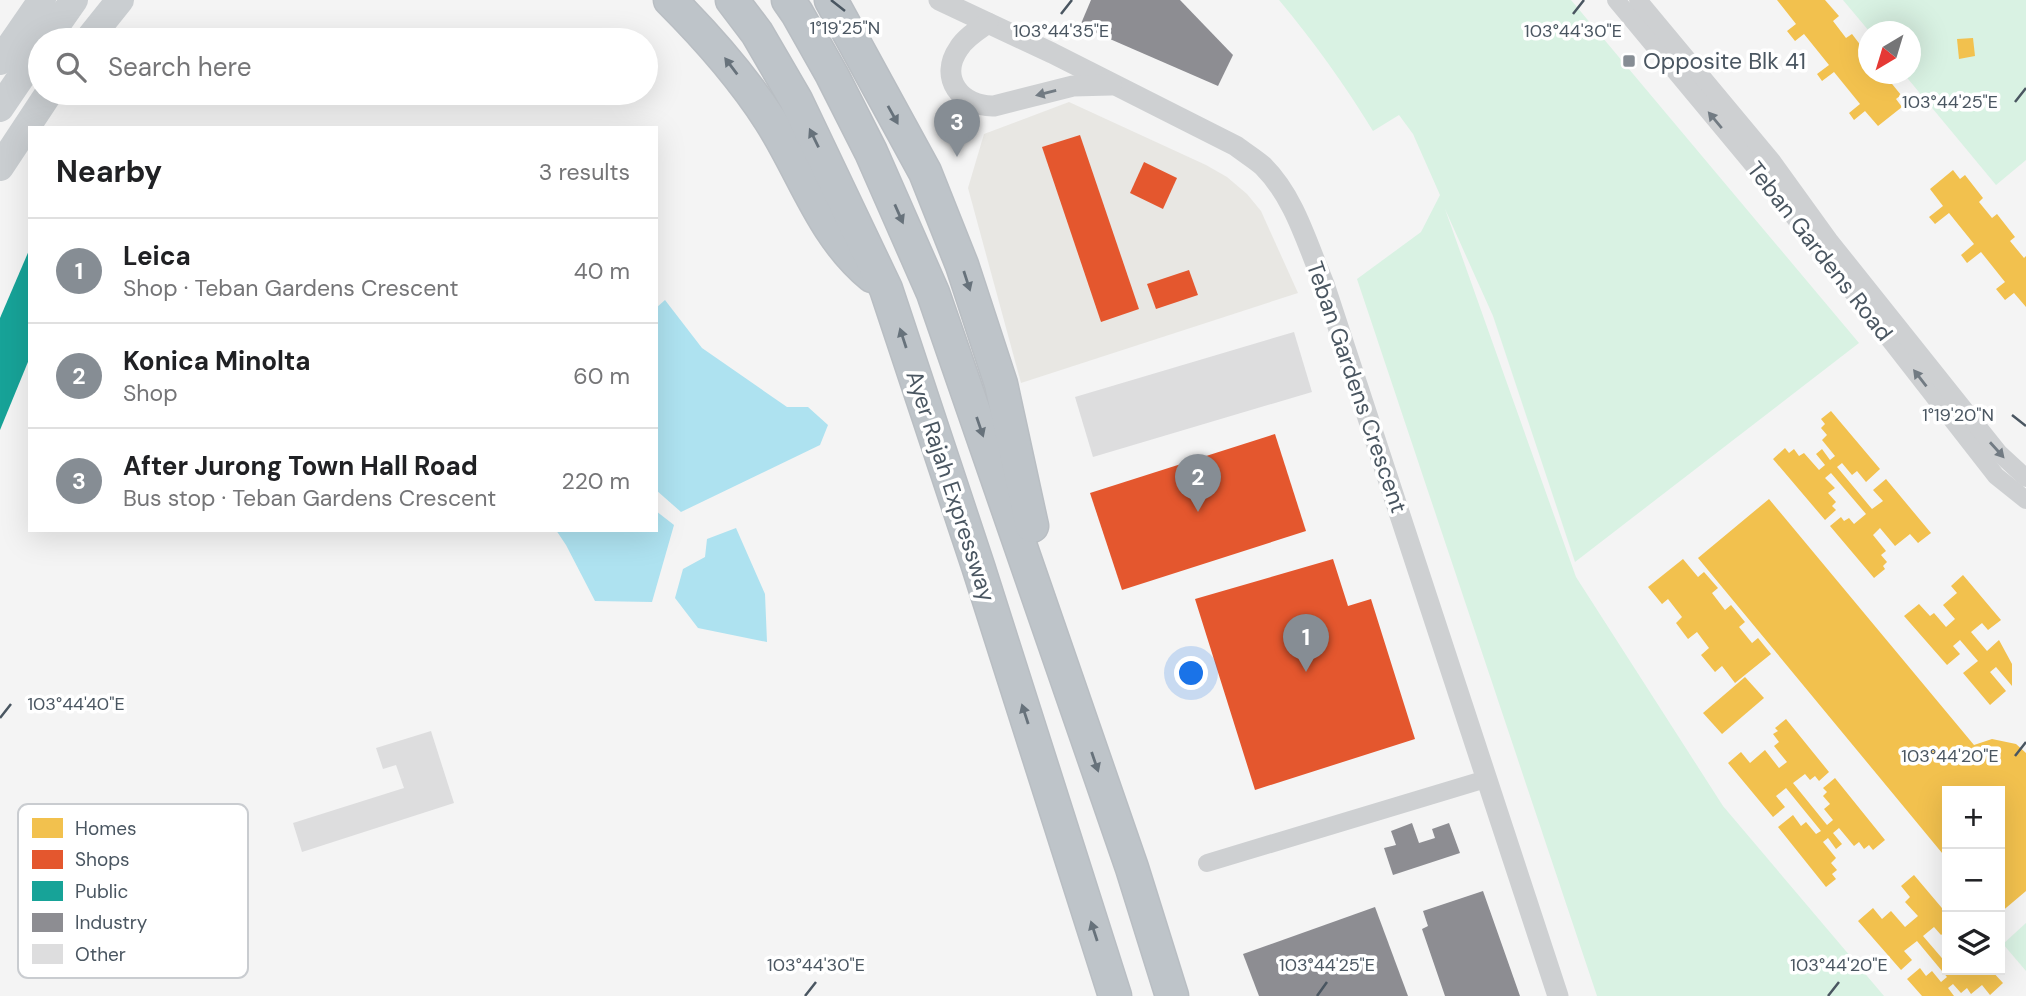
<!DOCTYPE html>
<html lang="en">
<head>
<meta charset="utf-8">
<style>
  :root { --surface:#fff; --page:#f2f2f2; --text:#202124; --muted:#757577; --line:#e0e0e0; --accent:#868d94 }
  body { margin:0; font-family:"DM Sans",sans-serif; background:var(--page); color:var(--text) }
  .controls { position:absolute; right:21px; bottom:21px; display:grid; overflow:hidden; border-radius:0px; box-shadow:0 7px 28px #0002 }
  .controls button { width:63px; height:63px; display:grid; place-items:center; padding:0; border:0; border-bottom:2px solid var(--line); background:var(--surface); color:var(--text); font:35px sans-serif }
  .compass { position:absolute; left:1858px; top:21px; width:63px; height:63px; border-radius:50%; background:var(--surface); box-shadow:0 7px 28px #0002; rotate:218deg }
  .you { position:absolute; left:1192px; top:674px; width:24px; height:24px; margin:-18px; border:5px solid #fff; border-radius:50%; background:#1a73e8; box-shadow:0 0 0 10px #1a73e833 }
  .badge { display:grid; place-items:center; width:46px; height:46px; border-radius:50%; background:var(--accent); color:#fff; font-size:23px; font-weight:700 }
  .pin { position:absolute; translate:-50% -58px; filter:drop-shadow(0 2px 4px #0008) }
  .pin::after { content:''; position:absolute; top:37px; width:24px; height:21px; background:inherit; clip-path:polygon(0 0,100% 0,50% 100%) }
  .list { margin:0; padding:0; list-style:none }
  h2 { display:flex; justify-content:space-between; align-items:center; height:91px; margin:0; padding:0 28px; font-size:30px }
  h2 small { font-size:23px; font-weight:400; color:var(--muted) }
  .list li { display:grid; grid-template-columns:46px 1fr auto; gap:21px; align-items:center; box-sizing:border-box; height:105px; padding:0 28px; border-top:2px solid var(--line) }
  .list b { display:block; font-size:26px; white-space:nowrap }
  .list p { margin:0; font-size:23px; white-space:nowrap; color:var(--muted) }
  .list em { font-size:23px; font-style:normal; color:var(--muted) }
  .icon { flex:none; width:38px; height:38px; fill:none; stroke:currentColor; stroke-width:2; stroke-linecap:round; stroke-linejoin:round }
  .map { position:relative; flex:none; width:2026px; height:996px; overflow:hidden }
  .search { position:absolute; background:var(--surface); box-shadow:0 7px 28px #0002; left:28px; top:28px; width:630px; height:77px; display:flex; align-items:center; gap:18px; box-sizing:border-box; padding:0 24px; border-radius:38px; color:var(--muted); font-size:26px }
  .panel { position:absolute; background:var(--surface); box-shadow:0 7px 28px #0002; left:28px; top:126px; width:630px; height:406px; border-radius:0px }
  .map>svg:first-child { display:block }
</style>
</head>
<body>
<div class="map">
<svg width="2026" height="996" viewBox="0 0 2026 996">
  <rect width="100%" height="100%" fill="#f4f4f4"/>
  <!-- commercial -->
  <path fill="#e8e7e3" d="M1069 102 1206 165 1227 177 1247 194 1261 211 1298 293 1021 383 968 188 984 134Z"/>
  <!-- green -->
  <g fill="#d9f2e3">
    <path d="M1279 0H1571L1859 343 1575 562 1493 316 1445 209 1576 577 1723 806 1884 996H1597L1357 279 1421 232 1440 195 1413 134 1399 115 1373 131C1345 85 1314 42 1279 0Z"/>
    <path d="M1843 0H2026V160L1996 185 1904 74H1910V32L1869 31Z"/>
    <path d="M2026 923V971L2003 944Z"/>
  </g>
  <!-- water -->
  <g fill="#aee2f0">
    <path d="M665 300 702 348 787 407H808L828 425 820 445 681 512 656 490V308Z"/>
    <path d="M656 511 674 525 652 602 595 601 566 545 556 530H656Z"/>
    <path d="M736 528 765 594 767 642 698 628 675 598 683 569 705 557 707 539Z"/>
  </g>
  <!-- homes -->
  <g fill="#f2c14e">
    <path d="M1777 0H1825L1839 16 1833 21 1846 38 1852 34 1868 55 1864 60 1868 66V74H1875L1878 77 1884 74 1901 95 1896 99 1902 107 1878 126 1865 111 1854 120 1849 113 1860 104 1834 72 1822 81 1817 74 1829 65 1804 34 1795 41 1787 31 1796 24Z"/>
    <path d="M1973 38 1975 56 1959 59 1957 39Z"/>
    <path d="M1953 170 1960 179 1965 175 1983 198 1979 202 1992 218 1997 214 2015 237 2010 241 2024 258 2026 256V307L2014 293 2005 300 1996 289 2005 282 1981 252 1967 263 1961 255 1974 244 1949 213 1935 224 1929 217 1943 206 1930 189Z"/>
    <path d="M1831 411 1880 469 1866 482 1857 471 1852 475 1842 463 1837 467 1872 509 1883 501 1873 490 1886 479 1931 533 1918 543 1910 534 1895 546 1880 528 1873 535 1886 551 1881 555 1887 562 1883 566 1885 569 1874 578 1830 526 1841 517 1844 521 1849 518 1854 524 1866 514 1831 473 1825 478 1835 488 1828 493 1836 502 1832 506 1836 510 1825 520 1773 459 1785 448 1789 453 1794 449 1799 456 1804 453 1819 470 1825 465 1816 454 1822 449 1830 460 1835 456 1822 440 1827 435 1821 428 1825 424 1821 419Z"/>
    <path d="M1769 499 1974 745 1992 739 2016 744 2026 753V891L2000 913V791H1947V859L1698 558Z"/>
    <path d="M1683 559 1698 577 1704 572 1718 588 1712 593 1725 610 1731 605 1745 622 1739 627 1752 643 1758 638 1771 654 1735 683 1722 666 1715 672 1701 655 1709 648 1697 632 1688 639 1676 623 1682 617 1668 599 1662 604 1648 587Z"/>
    <path d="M1963 575 2001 620 1988 630 1982 623 1971 632 1987 651 1999 640 2012 664V686L1996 667 1990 672 2006 691 1990 705 1963 673 1978 661 1960 640 1953 646 1960 654 1947 665 1904 616 1919 604 1930 616 1934 613 1946 627 1955 619 1943 605 1957 593 1951 586Z"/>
    <path d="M1745 677 1764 698 1722 734 1703 713Z"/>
    <path d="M1786 719 1829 772 1819 781 1815 776 1810 780 1805 774 1793 783 1827 825 1833 820 1824 809 1830 804 1823 796 1827 792 1823 788 1835 778 1885 840 1873 850 1869 845 1864 849 1859 842 1854 846 1839 828 1833 833 1842 844 1836 849 1828 838 1823 842 1836 858 1831 863 1837 870 1832 874 1836 879 1826 887 1778 827 1793 815 1801 826 1806 822 1816 834 1821 831 1786 788 1776 796 1785 807 1773 817 1728 763 1741 752 1750 763 1765 750 1779 768 1787 762 1774 746 1779 742 1773 734 1778 731 1775 728Z"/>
    <path d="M1914 875 1947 914V930L1941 935 1934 927 1923 936 1947 964V970L1954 972 1957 970H1991L2003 983 1990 995 1982 985 1971 994 1967 988 1961 993 1953 984 1948 988 1954 996H1922L1907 979 1920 968 1926 976 1932 971 1941 982 1947 977 1917 941 1904 951 1912 960 1901 970 1858 921 1873 908 1882 919 1891 911 1905 927 1918 916 1905 902 1910 897 1901 886Z"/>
  </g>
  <!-- shops -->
  <g fill="#e4572e">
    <path d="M1080 135 1139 309 1101 322 1042 147Z"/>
    <path d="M1144 162 1177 178 1163 209 1130 193Z"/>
    <path d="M1189 270 1198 295 1156 309 1147 284Z"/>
    <path d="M1275 434 1306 531 1122 590 1090 493Z"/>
    <path d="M1333 559 1348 606 1371 599 1415 739 1255 790 1195 599Z"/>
  </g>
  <!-- public -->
  <path fill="#17a398" d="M30 248V357L0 430V318Z"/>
  <!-- industry -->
  <g fill="#8d8d92">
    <path d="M1091 0H1180L1233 55 1218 86 1080 26Z"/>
    <path d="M1412 823 1419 843 1435 838 1432 829 1449 823 1460 853 1393 875 1384 848 1396 845 1391 831Z"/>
    <path d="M1483 891 1520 996H1445L1422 929 1428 926 1423 911Z"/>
    <path d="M1375 907 1408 996H1259L1243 954Z"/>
  </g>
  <!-- building -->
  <g fill="#ddddde">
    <path d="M1294 332 1312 392 1093 457 1075 397Z"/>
    <path d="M431 731 454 803 302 852 293 823 404 788 396 765 383 769 376 748Z"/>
  </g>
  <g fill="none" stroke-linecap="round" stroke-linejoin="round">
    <defs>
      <g id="motorway">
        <path d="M670 0C708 38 741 75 770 120 804 173 822 235 872 276"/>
        <path d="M732 0 757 33 796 100 886 289 978 566 1115 996"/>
        <path d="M788 0 797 13 832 75 871 152 933 293 1132 868 1172 996"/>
        <path d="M831 0 925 172 962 265 1001 384 1032 526"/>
      </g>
    </defs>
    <!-- motorway casing -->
    <use href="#motorway" stroke="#b9bec3" stroke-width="35"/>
    <!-- minor -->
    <g stroke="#ced0d2" stroke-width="18">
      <path d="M1616 0 1759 172 1996 476 2026 500"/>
      <path d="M1638 0 1772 161 1829 240 1999 453 2026 478"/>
      <path d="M1207 863 1486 779"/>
    </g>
    <!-- tertiary -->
    <g stroke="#ced0d2" stroke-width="21">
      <path d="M939 0 1052 53 1236 146C1245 153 1255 159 1263 166 1295 198 1307 244 1324 284L1558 996"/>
      <path d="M988 23C978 30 966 37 959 48 938 78 961 107 994 106L1073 86 1111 85"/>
    </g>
    <!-- primary -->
    <g stroke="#caced1" stroke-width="28">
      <path d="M46 40 74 0"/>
      <path d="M88 40 120 0"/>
      <path d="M0 61 42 0"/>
      <path d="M0 108 40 49"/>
      <path d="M0 167 49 93"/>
    </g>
    <!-- motorway -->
    <use href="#motorway" stroke="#bec4c9" stroke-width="32"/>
  </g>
  <!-- one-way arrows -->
  <defs><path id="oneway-solid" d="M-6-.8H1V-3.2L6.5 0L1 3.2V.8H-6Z" transform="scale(1.75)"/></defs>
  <g fill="#67727b">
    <use href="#oneway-solid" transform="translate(731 66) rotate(-127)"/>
    <use href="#oneway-solid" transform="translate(893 115) rotate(61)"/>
    <use href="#oneway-solid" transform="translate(814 138) rotate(-116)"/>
    <use href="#oneway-solid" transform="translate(899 214) rotate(66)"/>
    <use href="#oneway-solid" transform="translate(967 281) rotate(72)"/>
    <use href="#oneway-solid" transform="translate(903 338) rotate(-108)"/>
    <use href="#oneway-solid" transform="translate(980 427) rotate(71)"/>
    <use href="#oneway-solid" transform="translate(1025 714) rotate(-108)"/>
    <use href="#oneway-solid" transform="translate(1095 762) rotate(71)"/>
    <use href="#oneway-solid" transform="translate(1094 931) rotate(-108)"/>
  </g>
  <g fill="#727b83">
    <use href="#oneway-solid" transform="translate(1046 93) rotate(166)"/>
    <use href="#oneway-solid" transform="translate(1715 120) rotate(-130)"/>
    <use href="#oneway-solid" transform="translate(1920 378) rotate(-128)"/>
    <use href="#oneway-solid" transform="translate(1997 450) rotate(48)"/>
  </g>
  <!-- ticks -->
  <path fill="none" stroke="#4a5661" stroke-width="2.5" d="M831 0 845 11M1061 14 1072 0M1573 14 1584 0M2015 102 2026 88M2012 415 2026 426M0 718 11 704M2015 756 2026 742M805 996 816 982M1317 996 1327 982M1828 996 1839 982"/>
  <!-- markers -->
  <rect fill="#868d94" stroke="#fff" stroke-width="2.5" x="1622" y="54" width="14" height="14" rx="3.5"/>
  <g text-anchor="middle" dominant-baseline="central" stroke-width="7" stroke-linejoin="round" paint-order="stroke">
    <!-- poi labels -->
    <g font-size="23" fill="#4a5661" stroke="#fff" text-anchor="start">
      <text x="1643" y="61">Opposite Blk 41</text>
    </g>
    <!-- street labels -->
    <g font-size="23" fill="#4a5661" stroke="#fff">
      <text transform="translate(1820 251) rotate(52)">Teban Gardens Road</text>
      <text transform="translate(1357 387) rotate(71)">Teban Gardens Crescent</text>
      <text transform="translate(951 486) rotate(72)">Ayer Rajah Expressway</text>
    </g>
  </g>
  <!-- legend -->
  <rect x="18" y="804" width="230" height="174" rx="10" fill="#fff" stroke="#c9ccd0" stroke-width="2"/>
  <rect x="32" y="818" width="31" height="20" fill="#f2c14e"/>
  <rect x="32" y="850" width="31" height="19" fill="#e4572e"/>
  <rect x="32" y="881" width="31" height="20" fill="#17a398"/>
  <rect x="32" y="913" width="31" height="19" fill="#8d8d92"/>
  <rect x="32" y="944" width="31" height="20" fill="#ddddde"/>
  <g font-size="19" fill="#4a5661">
    <text x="75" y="835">Homes</text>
    <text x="75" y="866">Shops</text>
    <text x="75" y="898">Public</text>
    <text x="75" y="929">Industry</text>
    <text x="75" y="961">Other</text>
  </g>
  <g font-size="18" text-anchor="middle" fill="#4a5661" stroke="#fff" stroke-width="7" stroke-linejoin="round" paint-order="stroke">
    <text x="845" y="34">1°19'25"N</text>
    <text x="1061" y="37">103°44'35"E</text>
    <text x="1573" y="37">103°44'30"E</text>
    <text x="1950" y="108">103°44'25"E</text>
    <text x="1958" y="421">1°19'20"N</text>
    <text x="76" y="710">103°44'40"E</text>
    <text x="1950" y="762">103°44'20"E</text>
    <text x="816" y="971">103°44'30"E</text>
    <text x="1327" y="971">103°44'25"E</text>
    <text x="1839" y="971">103°44'20"E</text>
  </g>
</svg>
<div class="controls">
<button>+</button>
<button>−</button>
<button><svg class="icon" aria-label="layers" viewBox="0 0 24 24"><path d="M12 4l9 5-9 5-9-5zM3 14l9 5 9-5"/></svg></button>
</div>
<svg class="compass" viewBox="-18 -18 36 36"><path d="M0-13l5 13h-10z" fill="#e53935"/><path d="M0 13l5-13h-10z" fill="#757577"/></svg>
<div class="you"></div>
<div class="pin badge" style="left:1306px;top:672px">1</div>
<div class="pin badge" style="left:1198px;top:512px">2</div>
<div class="pin badge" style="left:957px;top:157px">3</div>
<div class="search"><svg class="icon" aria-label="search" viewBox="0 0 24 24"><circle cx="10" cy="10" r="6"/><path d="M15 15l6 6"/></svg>Search here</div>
<section class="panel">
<h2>Nearby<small>3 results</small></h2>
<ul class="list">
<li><span class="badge">1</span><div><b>Leica</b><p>Shop · Teban Gardens Crescent</p></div><em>40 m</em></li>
<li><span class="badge">2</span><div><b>Konica Minolta</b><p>Shop</p></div><em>60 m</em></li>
<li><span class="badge">3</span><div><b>After Jurong Town Hall Road</b><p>Bus stop · Teban Gardens Crescent</p></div><em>220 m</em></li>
</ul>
</section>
</div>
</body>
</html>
